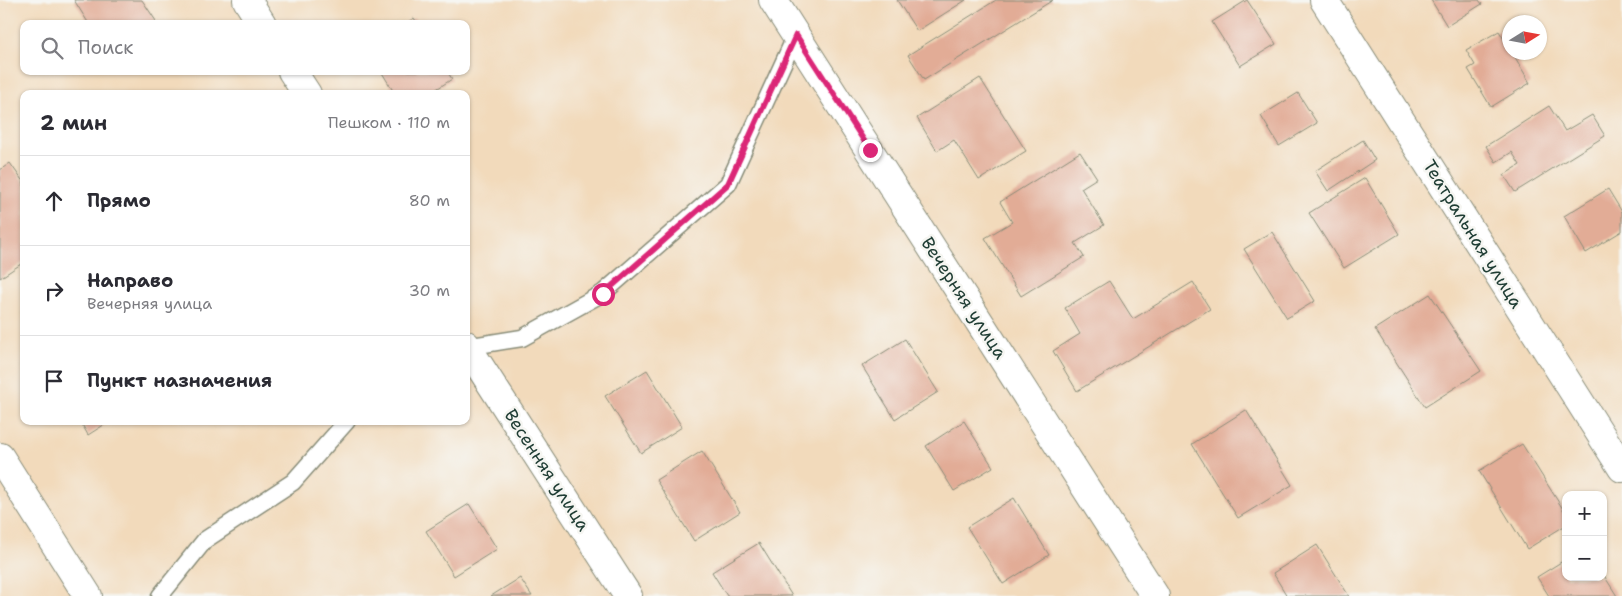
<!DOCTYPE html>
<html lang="ru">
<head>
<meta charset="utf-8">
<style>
  :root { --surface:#fff; --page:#f7f7f7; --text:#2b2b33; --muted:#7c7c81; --line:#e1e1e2 }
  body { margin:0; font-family:"Shantell Sans",sans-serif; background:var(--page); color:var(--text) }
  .controls { position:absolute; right:15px; bottom:15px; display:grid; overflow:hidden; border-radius:10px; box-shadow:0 1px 4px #0004 }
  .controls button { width:45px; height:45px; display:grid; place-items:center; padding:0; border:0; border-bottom:1px solid var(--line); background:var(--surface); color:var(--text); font:25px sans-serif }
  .compass { position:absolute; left:1502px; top:15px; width:45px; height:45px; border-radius:50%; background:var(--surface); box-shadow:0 1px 4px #0004; rotate:79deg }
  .stop { position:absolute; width:15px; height:15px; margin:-11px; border:4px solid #db2777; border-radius:50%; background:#fff }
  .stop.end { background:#db2777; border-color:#fff; box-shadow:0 1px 5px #0008 }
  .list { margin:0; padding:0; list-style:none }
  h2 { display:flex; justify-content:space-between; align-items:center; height:65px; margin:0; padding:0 20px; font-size:21px }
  h2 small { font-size:16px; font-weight:400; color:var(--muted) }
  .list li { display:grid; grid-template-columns:32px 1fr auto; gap:15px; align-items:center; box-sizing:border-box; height:90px; padding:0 20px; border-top:1px solid var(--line) }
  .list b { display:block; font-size:19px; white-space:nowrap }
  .list p { margin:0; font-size:16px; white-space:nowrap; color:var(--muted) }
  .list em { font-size:16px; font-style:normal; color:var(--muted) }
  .icon { flex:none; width:28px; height:28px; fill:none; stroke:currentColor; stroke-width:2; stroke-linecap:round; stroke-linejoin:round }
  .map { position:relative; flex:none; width:1622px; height:596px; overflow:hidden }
  .search { position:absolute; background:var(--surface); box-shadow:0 1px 4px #0004; left:20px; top:20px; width:450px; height:55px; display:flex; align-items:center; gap:12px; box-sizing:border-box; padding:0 18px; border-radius:10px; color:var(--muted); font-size:19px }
  .panel { position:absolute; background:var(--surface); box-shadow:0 1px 4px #0004; left:20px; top:90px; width:450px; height:335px; border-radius:10px }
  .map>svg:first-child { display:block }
</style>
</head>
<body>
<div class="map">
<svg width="1622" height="596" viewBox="0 0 1622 596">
  <rect width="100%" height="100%" fill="#f6f6f2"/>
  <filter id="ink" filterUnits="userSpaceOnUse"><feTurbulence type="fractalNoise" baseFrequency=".02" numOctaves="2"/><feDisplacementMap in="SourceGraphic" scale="10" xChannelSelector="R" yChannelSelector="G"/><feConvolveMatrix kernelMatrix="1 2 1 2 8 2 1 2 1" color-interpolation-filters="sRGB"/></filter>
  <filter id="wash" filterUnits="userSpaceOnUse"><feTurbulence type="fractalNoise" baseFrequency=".0096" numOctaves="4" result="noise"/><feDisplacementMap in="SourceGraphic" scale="20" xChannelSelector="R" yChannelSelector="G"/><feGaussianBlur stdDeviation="1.12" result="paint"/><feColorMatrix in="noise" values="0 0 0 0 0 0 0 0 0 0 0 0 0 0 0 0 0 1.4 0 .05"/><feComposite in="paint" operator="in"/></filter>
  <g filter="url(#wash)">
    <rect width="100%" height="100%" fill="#f2dabb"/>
    <g id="blocks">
      <!-- building -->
      <g fill="#e2ac96">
        <path d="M74 0H142L156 21 152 24H89Z"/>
        <path d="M897 0H966L917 31Z"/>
        <path d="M996 0H1053L924 80 908 55Z"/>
        <path d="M1247 0 1276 44 1240 66 1212 22Z"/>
        <path d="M1431 0H1479L1482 4 1447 26Z"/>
        <path d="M414 18 418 24H405Z"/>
        <path d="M1499 31 1510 49V52H1512L1530 83 1491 107 1468 69 1475 65 1466 50Z"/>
        <path d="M381 71H447L452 79 429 94H395Z"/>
        <path d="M980 78 1026 151 979 180 954 140 937 151 917 118Z"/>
        <path d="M1298 93 1317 123 1279 146 1261 116Z"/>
        <path d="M1549 106 1565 131 1592 115 1605 136 1515 192 1504 175 1520 165 1512 152 1496 162 1486 146Z"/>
        <path d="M1363 140 1375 160 1328 191 1315 171Z"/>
        <path d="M1080 152 1097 178 1081 188 1104 225 1075 243 1084 257 1021 296 985 238 1012 222 1000 202Z"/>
        <path d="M10 163 24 183V262L0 278V170Z"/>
        <path d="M1365 178 1399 234 1344 268 1309 213Z"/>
        <path d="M1608 189 1622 212V231L1586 253 1564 216Z"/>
        <path d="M1272 232 1315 301 1287 318 1244 249Z"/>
        <path d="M1109 281 1133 319 1193 282 1210 309 1077 391 1053 351 1080 334 1065 308Z"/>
        <path d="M1430 294 1481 371 1425 407 1375 329Z"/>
        <path d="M905 339 938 392 895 419 862 366Z"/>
        <path d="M647 370 682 427 641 453 605 396Z"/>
        <path d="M1246 410 1292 485 1238 518 1192 444Z"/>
        <path d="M80 421H110L88 435Z"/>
        <path d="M964 421 993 467 954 491 926 446Z"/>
        <path d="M1522 444 1566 514V525L1527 549 1479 471Z"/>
        <path d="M702 451 740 512 694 541 656 480Z"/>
        <path d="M1014 498 1049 555 1003 584 967 527Z"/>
        <path d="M469 504 497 549 454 576 426 531Z"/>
        <path d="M759 543 792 596H727L712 572Z"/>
        <path d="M1317 545 1349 596H1287L1273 573Z"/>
        <path d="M1566 559V577H1603V574L1617 596H1549L1537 577Z"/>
        <path d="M520 578 532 596H491Z"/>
      </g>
    </g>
  </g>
  <g filter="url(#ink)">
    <use href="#blocks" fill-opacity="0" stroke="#888c78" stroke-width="1"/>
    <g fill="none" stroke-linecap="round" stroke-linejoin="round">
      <defs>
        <g id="service">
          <path d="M466 347 522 338 603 293 728 184 796 35"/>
          <path d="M160 596 205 540 293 482 347 421"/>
        </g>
        <g id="minor">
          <path d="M247 0 262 24"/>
          <path d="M773 0 1155 596"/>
          <path d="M1324 0 1622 468"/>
          <path d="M292 71 307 94"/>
          <path d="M466 345 628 596"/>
          <path d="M0 457 88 596"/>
        </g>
      </defs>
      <!-- service casing -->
      <use href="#service" stroke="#888c78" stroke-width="19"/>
      <!-- minor casing -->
      <use href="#minor" stroke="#888c78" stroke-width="30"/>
      <!-- service -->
      <use href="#service" stroke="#fff" stroke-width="16"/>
      <!-- minor -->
      <use href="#minor" stroke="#fff" stroke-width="28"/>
    </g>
  </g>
  <g fill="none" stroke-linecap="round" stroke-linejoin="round" filter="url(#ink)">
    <!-- route -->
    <path stroke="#db2777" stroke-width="6" d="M603 294 728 184 796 35 870 150"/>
  </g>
  <g text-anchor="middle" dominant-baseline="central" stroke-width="5" stroke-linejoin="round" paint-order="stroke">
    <!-- street labels -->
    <g font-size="18" fill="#1f3d34" stroke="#f6f6f2">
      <text transform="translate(1473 234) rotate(58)">Театральная улица</text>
      <text transform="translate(964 298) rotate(57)">Вечерняя улица</text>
      <text transform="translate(547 470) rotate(57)">Весенняя улица</text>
    </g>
  </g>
</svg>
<div class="controls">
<button>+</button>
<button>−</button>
</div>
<svg class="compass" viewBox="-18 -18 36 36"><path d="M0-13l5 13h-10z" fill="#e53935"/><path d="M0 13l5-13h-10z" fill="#7c7c81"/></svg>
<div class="stop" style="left:603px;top:294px"></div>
<div class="stop end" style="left:870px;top:150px"></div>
<div class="search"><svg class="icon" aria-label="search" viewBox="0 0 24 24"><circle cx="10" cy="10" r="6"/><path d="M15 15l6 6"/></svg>Поиск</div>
<section class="panel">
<h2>2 мин<small>Пешком · 110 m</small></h2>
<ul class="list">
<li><svg class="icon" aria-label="ahead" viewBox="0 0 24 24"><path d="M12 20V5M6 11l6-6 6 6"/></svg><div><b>Прямо</b></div><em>80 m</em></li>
<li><svg class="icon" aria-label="right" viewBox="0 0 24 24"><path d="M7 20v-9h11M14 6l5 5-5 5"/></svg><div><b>Направо</b><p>Вечерняя улица</p></div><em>30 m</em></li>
<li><svg class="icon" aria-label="arrive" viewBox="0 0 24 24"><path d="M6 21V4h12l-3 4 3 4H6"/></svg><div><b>Пункт назначения</b></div></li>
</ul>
</section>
</div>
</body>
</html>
